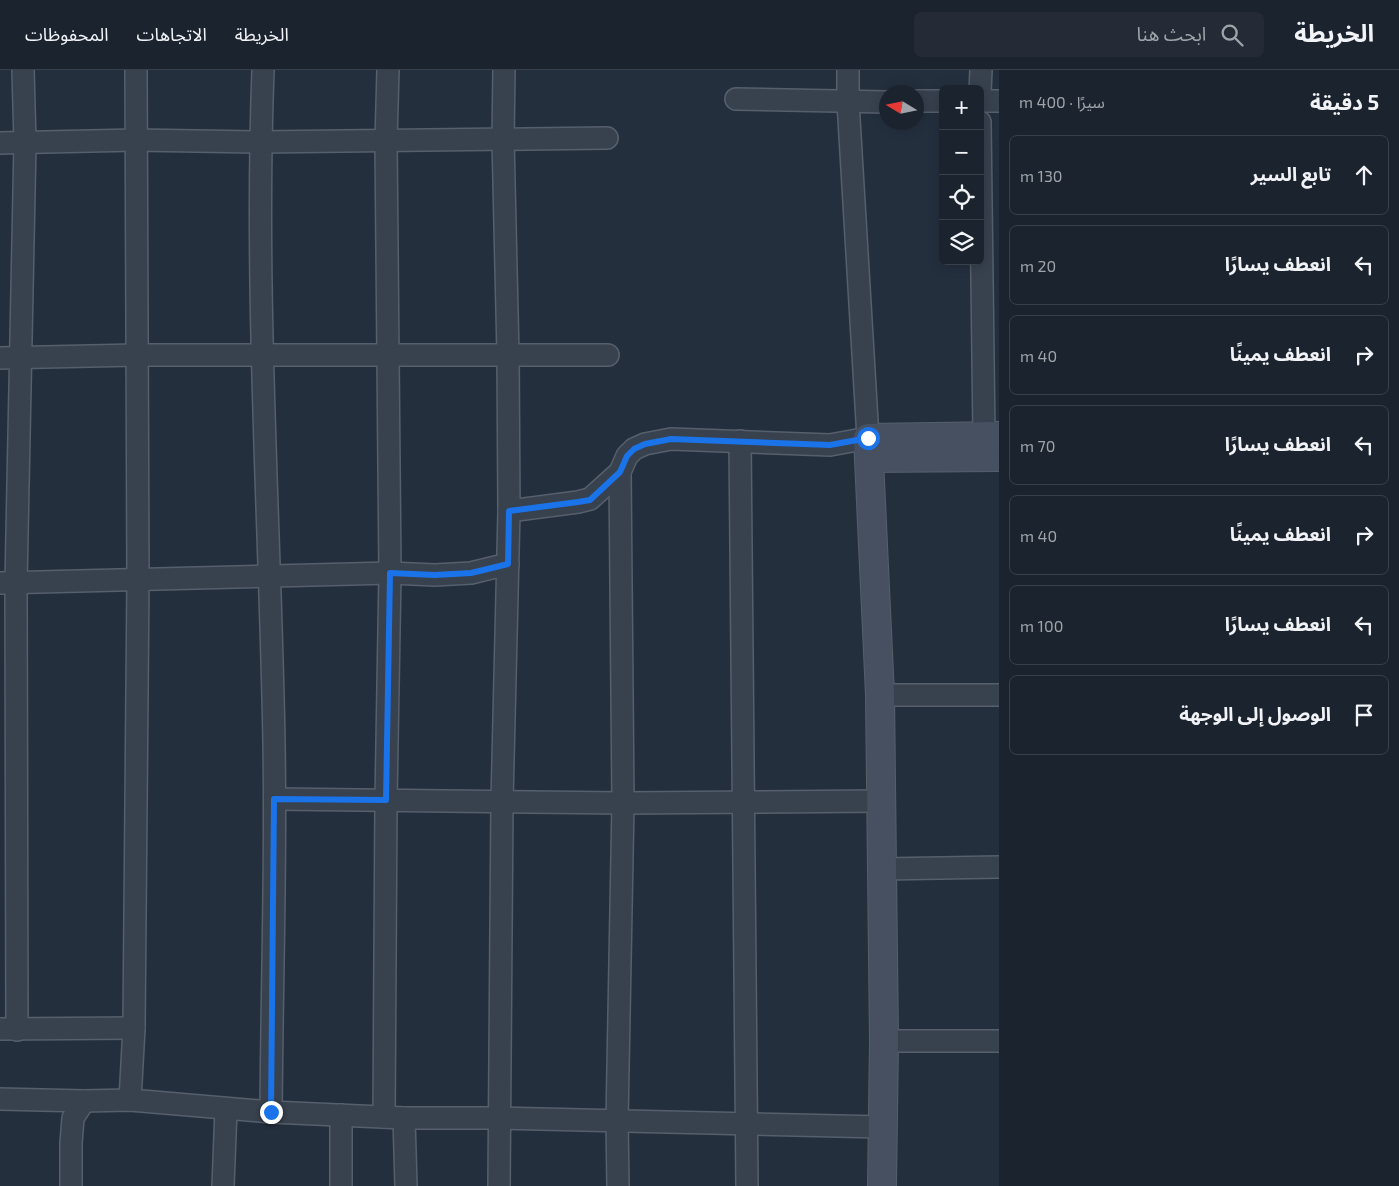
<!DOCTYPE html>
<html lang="ar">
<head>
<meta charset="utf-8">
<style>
  :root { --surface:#1b232e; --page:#242b36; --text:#f1f3f6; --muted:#a0a4aa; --line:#39404a }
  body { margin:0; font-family:"Exo 2","Noto Sans Arabic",sans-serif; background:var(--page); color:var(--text); direction:rtl }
  .controls { position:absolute; right:15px; top:15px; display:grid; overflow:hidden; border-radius:8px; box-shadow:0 2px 12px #0003 }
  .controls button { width:45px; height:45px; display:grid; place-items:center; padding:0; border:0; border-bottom:1px solid var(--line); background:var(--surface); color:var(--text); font:25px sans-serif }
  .compass { position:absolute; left:879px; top:15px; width:45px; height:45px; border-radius:50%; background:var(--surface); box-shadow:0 2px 12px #0003; rotate:280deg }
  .stop { position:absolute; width:15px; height:15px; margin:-11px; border:4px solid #1a73e8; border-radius:50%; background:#fff }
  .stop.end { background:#1a73e8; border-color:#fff; box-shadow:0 1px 5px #0008 }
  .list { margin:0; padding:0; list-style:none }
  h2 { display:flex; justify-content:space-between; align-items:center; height:65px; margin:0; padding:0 20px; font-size:21px }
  h2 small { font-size:16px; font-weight:400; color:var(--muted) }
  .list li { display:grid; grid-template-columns:32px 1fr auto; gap:15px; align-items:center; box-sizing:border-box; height:80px; margin:0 10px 10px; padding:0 10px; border:1px solid var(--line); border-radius:8px }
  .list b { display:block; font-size:19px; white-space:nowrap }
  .list em { font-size:16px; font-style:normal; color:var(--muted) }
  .icon { flex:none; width:28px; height:28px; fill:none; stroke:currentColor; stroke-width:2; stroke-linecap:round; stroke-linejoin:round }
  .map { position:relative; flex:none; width:999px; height:1116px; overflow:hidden; direction:ltr }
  header { display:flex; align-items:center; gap:30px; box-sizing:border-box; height:70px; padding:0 25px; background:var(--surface); border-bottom:1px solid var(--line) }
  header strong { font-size:24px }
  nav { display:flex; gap:28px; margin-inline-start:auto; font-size:18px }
  .search { width:350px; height:45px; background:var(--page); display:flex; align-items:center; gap:12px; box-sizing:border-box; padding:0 18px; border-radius:8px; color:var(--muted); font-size:19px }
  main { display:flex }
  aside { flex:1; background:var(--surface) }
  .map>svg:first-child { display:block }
</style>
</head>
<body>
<header>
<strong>الخريطة</strong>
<div class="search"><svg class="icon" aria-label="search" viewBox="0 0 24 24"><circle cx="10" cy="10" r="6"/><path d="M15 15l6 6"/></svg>ابحث هنا</div>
<nav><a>الخريطة</a><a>الاتجاهات</a><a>المحفوظات</a></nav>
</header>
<main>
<aside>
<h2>5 دقيقة<small>سيرًا · 400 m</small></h2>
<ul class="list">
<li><svg class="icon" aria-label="ahead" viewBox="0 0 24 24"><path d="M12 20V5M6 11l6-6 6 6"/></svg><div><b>تابع السير</b></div><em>130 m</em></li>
<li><svg class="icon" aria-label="left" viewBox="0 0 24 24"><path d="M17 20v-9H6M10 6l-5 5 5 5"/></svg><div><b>انعطف يسارًا</b></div><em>20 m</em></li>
<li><svg class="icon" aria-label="right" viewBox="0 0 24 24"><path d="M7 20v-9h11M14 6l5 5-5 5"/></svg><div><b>انعطف يمينًا</b></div><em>40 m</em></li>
<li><svg class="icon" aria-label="left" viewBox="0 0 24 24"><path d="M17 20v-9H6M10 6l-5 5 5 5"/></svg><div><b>انعطف يسارًا</b></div><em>70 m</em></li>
<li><svg class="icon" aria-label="right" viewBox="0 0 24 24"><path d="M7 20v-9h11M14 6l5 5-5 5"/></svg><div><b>انعطف يمينًا</b></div><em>40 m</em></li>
<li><svg class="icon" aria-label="left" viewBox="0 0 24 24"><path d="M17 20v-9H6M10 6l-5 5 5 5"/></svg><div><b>انعطف يسارًا</b></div><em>100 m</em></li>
<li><svg class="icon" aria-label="arrive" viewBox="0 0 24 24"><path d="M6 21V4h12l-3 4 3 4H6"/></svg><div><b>الوصول إلى الوجهة</b></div></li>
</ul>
</aside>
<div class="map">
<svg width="999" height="1116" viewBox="0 0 999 1116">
  <rect width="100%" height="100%" fill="#242f3e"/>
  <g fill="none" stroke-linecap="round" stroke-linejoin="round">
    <defs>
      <g id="street">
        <path d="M263 0C255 209 268 419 273 628 277 766 272 904 271 1042"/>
        <path d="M980 22 981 0"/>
        <path d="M736 29 886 32"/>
        <path d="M916 31H943"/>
        <path d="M980 31H999"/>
        <path d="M980 52 984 366"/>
        <path d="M0 73 136 70 260 72 607 68"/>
        <path d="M0 288 136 285H608"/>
        <path d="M740 371 747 1116"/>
        <path d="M509 441 578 432 590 429 620 402 627 386 634 379 645 374 671 369 830 375 868 368 848 32V0"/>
        <path d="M0 513 390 503 435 505 471 503 508 494"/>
        <path d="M880 625H999"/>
        <path d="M275 729 623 733 880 731"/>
        <path d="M882 799 999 797"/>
        <path d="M0 959 134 958"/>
        <path d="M17 960 16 513 25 73 23 0"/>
        <path d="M884 971H999"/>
        <path d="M0 1029 84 1031 130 1030 271 1042 404 1048H499L882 1057"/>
        <path d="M130 1030 134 958 138 510 136 0"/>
        <path d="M341 1045V1116"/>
        <path d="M384 1047 386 730 390 503 386 71 388 0"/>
        <path d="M404 1048 406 1116"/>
        <path d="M71 1116V1073L73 1048 84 1031"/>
        <path d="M223 1116 226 1039"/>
        <path d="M499 1116 502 732 509 441 508 285 503 69 504 0"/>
        <path d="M618 1116 617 1051 623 733 620 402"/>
      </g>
      <g id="secondary">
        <path d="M869 388 999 387"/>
        <path d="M882 1116 884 971 880 625 868 368 999 366"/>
      </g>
    </defs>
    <!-- street casing -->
    <use href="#street" stroke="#565f6c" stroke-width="24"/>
    <!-- secondary casing -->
    <use href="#secondary" stroke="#565f6c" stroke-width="30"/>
    <!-- street -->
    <use href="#street" stroke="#38414e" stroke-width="21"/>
    <!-- secondary -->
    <use href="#secondary" stroke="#465061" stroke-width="28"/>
  </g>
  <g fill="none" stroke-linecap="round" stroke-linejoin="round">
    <!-- route -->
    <path stroke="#1a73e8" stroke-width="6" d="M271 1042 274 729 386 730 390 503 435 505 471 503 508 494 509 441 578 432 590 430 620 402 627 386 634 379 645 374 671 369 830 375 868 368"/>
  </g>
</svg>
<div class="controls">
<button>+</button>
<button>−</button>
<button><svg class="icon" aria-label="locate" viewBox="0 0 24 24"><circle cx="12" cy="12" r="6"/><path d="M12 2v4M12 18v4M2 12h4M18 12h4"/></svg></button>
<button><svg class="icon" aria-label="layers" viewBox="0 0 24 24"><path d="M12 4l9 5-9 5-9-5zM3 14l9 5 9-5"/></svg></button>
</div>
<svg class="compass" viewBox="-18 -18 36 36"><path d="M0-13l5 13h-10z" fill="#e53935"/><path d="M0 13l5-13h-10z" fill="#a0a4aa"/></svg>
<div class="stop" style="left:868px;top:368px"></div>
<div class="stop end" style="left:271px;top:1042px"></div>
</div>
</main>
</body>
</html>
